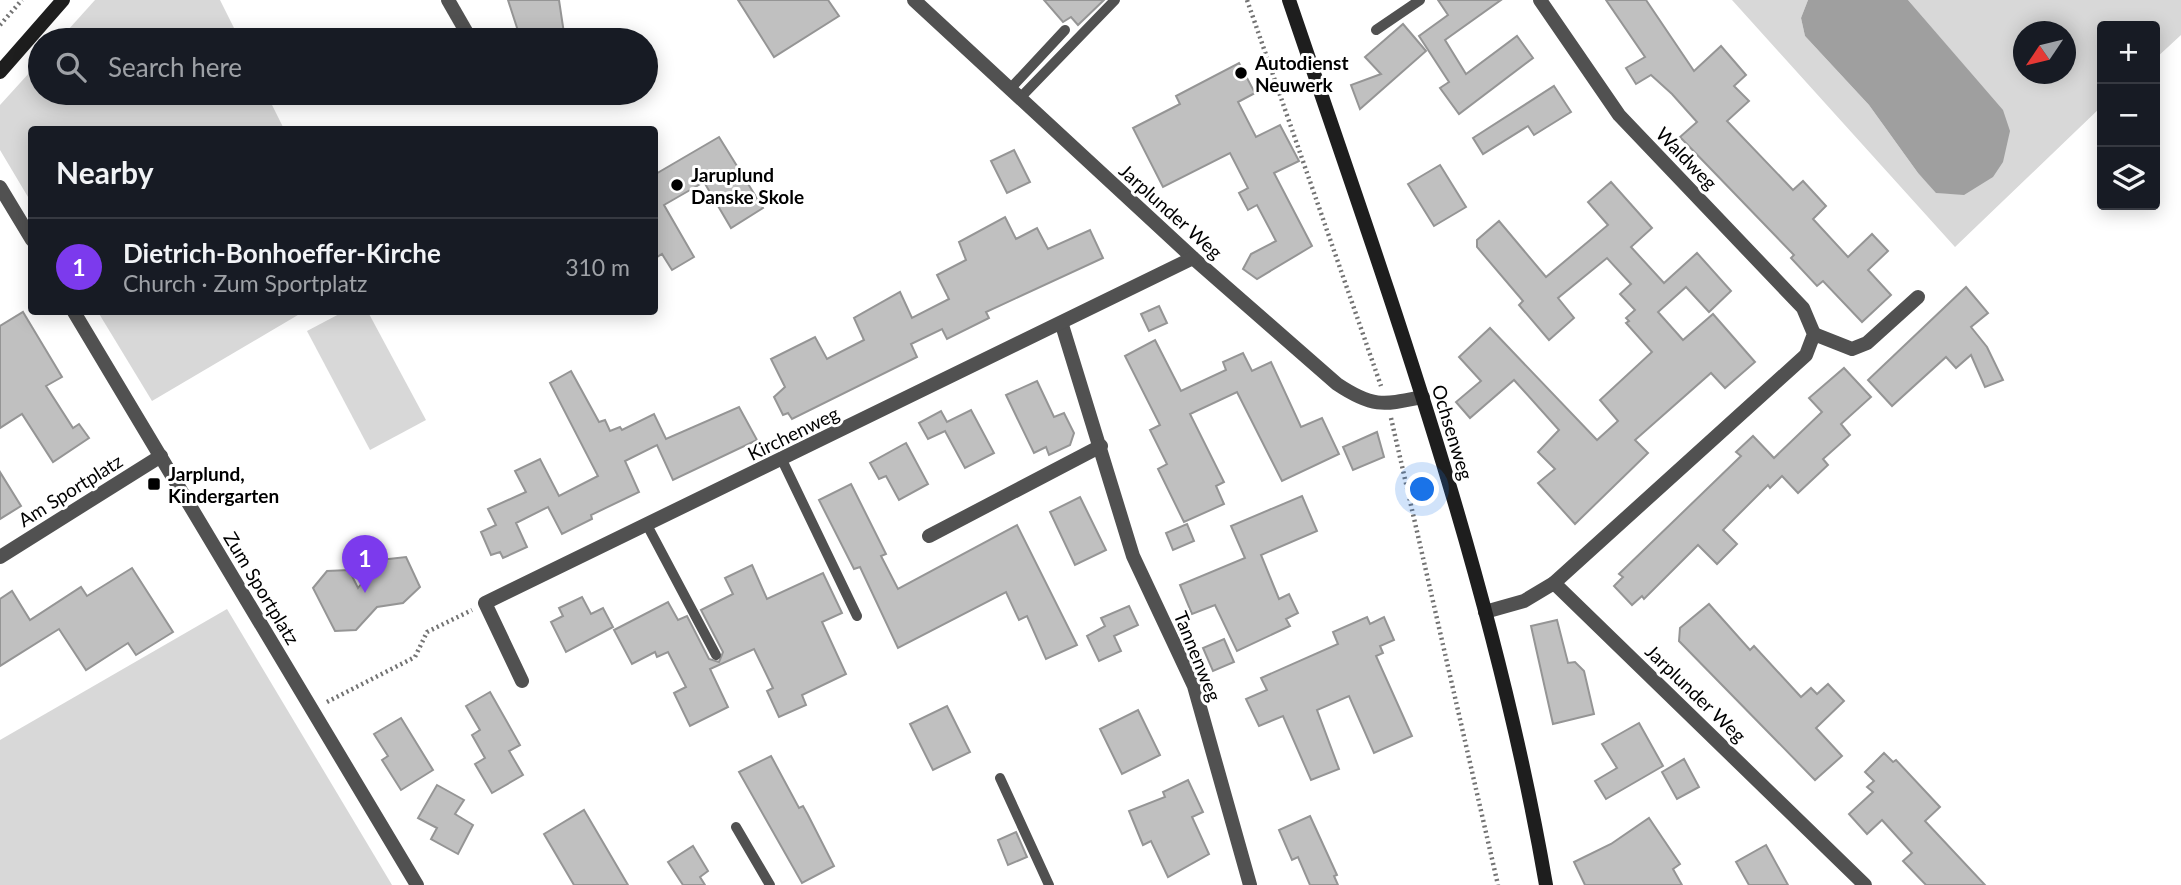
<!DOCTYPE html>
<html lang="en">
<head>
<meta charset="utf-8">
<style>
  :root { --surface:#171b24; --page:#242831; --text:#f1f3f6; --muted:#9ea1a6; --line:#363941; --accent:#7c3aed }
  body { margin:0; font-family:Lato,sans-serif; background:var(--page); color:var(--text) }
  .controls { position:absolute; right:21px; top:21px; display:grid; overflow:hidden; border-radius:7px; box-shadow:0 4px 18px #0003 }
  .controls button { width:63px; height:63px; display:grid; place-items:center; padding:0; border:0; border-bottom:2px solid var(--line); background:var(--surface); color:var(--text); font:35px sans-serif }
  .compass { position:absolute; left:2013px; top:21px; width:63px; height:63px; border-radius:50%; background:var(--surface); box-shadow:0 4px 18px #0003; rotate:235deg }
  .you { position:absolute; left:1423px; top:490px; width:24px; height:24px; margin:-18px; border:5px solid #fff; border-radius:50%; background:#1a73e8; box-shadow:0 0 0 10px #1a73e833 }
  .badge { display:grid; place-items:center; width:46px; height:46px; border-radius:50%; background:var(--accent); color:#fff; font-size:23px; font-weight:700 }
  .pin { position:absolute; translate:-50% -58px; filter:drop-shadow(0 2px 4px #0008) }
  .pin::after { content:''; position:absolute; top:37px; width:24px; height:21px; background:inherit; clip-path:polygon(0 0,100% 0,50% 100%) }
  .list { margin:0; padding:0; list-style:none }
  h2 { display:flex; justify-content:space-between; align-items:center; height:91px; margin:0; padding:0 28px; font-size:30px }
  h2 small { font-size:23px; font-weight:400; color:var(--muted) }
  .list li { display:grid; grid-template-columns:46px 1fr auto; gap:21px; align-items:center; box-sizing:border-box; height:98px; padding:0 28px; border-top:2px solid var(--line) }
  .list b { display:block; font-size:26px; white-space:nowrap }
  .list p { margin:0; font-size:23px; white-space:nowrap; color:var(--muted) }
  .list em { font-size:23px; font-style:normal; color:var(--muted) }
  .icon { flex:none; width:38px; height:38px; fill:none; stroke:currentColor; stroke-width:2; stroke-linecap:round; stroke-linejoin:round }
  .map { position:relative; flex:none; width:2181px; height:885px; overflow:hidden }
  .search { position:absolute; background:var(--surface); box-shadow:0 4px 18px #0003; left:28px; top:28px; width:630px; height:77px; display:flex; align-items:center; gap:18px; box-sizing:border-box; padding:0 24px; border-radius:38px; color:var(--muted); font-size:26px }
  .panel { position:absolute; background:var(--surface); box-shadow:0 4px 18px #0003; left:28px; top:126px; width:630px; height:189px; border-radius:7px }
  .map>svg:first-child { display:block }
</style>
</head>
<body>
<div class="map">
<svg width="2181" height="885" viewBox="0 0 2181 885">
  <rect width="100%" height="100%" fill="#fff"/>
  <!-- green -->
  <g fill="#d8d8d8" fill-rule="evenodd">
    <path d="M95 0H220L240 40H59Z"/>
    <path d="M1732 0H1808L1801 18 1805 36 1869 105 1918 173 1937 193 1964 194 1968 70 1908 0H2181V35L2155 59V26H2102V106L1955 247ZM2024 32H2066V74H2024Z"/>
    <path d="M40 61V93H266L284 129 32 130 31 202 0 150V105Z"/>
    <path d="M98 312H303L152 401Z"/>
    <path d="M343 312H368L426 420 370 450 307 331Z"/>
    <path d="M227 609 392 885H0V740Z"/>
  </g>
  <!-- water -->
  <path fill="#9f9f9f" d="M1808 0H1908L2003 110 2010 131 2003 162 1993 177 1964 195 1936 193 1918 173 1869 105 1805 36 1801 18Z"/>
  <!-- building -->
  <g fill="#c0c0c0" stroke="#959595" stroke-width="2">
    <path d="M508 0H559L565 40H521Z"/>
    <path d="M738 0H828L839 16 774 57Z"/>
    <path d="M1044 0H1104L1078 25 1071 17 1063 22Z"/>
    <path d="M1438 0H1501L1445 40 1466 74 1517 36 1533 58 1459 114 1440 88 1449 82 1419 36 1448 15Z"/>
    <path d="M1606 0H1646L1694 71 1721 46 1746 75 1734 86 1749 101 1727 121 1793 190 1803 181 1826 206 1813 219 1848 257 1872 234 1888 251 1868 270 1891 295 1862 322 1823 281 1817 286 1791 258 1794 255 1680 137 1697 122 1672 94 1651 75 1636 84 1626 68 1645 57Z"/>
    <path d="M1403 24 1426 51 1360 109 1351 85 1381 74 1365 57Z"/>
    <path d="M1239 63 1255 93 1238 102 1256 137 1280 125 1299 161 1274 173 1312 246 1257 279 1243 269 1251 254 1276 241 1257 205 1248 210 1239 193 1248 188 1230 153 1163 187 1133 128 1180 104 1176 96Z"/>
    <path d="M1554 86 1571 112 1534 135 1528 126 1483 154 1473 138Z"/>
    <path d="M719 137 763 208 731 228 704 182 664 205 694 257 672 270 662 254 654 259V175Z"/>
    <path d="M1014 150 1030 182 1007 193 991 161Z"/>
    <path d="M1440 165 1466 207 1434 226 1408 184Z"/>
    <path d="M1611 182 1652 228 1631 247 1664 283 1697 253 1731 291 1709 312 1686 287 1658 312 1683 340 1713 314 1755 362 1725 388 1711 373 1635 440 1648 453 1575 524 1538 483 1555 469 1538 452 1559 430 1514 380 1470 418 1456 402 1481 381 1459 357 1490 328 1597 440 1618 421 1600 400 1652 352 1626 323 1629 321 1626 318 1635 310 1620 294 1631 284 1607 258 1558 298 1574 318 1549 340 1519 305 1523 301 1477 247V240L1499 221 1546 277 1608 225 1588 202Z"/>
    <path d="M1005 217 1016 239 1037 228 1048 249 1090 230 1103 258 986 312 989 318 947 339 942 329 911 344 917 357 792 419 788 413 783 415 774 397 785 387 771 359 815 337 827 359 864 340 854 318 900 292 912 318 949 299 937 275 966 260 959 242Z"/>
    <path d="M1966 287 1988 313 1971 327 1987 347 2003 380 1985 387 1971 355 1956 368 1946 357 1892 406 1868 380Z"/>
    <path d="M1159 306 1167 323 1149 331 1141 314Z"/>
    <path d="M23 312 62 377 46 386 73 428 79 424 89 438 53 462 22 414 0 428V326Z"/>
    <path d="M1155 340 1181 391 1226 370 1223 362 1243 353 1252 371 1271 362 1301 427 1322 418 1339 454 1282 481 1237 392 1190 414 1224 482 1216 486 1224 504 1184 522 1158 469 1167 464 1150 430 1160 425 1125 356Z"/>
    <path d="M1844 368 1871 397 1841 424 1850 435 1823 459 1828 465 1798 493 1782 476 1770 488 1768 485 1723 530 1737 544 1717 564 1698 545 1644 599 1642 596 1632 605 1614 586 1623 577 1619 574 1741 456 1736 452 1753 436 1774 458 1822 412 1809 398Z"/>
    <path d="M571 371 599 422 605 420 610 431 620 427 622 430 654 414 666 439 739 407 757 440 673 480 657 445 625 461 639 492 591 515 592 519 562 534 548 507 516 523 527 547 503 558 500 552 491 555 481 532 496 525 488 509 526 492 515 471 540 459 559 496 598 476 550 383Z"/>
    <path d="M1037 381 1054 417 1064 413 1074 433 1070 445 1049 455 1046 447 1034 453 1006 395Z"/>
    <path d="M971 410 994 453 965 468 945 431 928 439 919 423 941 411 947 422Z"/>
    <path d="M1377 432 1384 457 1353 470 1343 447Z"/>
    <path d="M906 443 928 484 899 500 886 476 879 479 870 463Z"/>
    <path d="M0 472 21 506 0 519Z"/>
    <path d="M851 484 886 554 881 556 898 589 1017 525 1077 645 1046 659 1027 616 1019 620 1006 592 898 648 860 567 854 569 819 500Z"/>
    <path d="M1302 496 1317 531 1261 555 1279 599 1289 594 1298 613 1286 619 1290 626 1237 651 1215 605 1192 614 1180 585 1245 558 1231 526Z"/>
    <path d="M1080 497 1106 550 1075 565 1050 512Z"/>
    <path d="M1187 524 1194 541 1173 550 1166 533Z"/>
    <path d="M406 557 420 587 403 603 377 607 356 630 335 631 313 588 327 571 349 570 358 588 380 560Z"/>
    <path d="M752 565 767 599 823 573 842 613 822 622 846 674 802 695 806 705 779 717 767 691 773 688 754 649 710 669 728 707 690 726 674 693 686 687 668 652 657 657 655 652 632 664 614 630 668 602 678 620 687 616 709 659 719 662 723 652 701 610 733 594 725 578Z"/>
    <path d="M132 568 173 632 136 655 128 643 86 670 59 629 0 666V599L12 591 30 620 81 587 87 596Z"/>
    <path d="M582 597 591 614 603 608 613 627 566 652 551 622 563 616 559 608Z"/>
    <path d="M1709 604 1750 650 1754 646 1801 697 1811 688 1817 694 1828 684 1844 701 1816 728 1842 756 1815 780 1679 641 1680 628Z"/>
    <path d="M1129 606 1138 625 1114 636 1121 651 1099 661 1087 636 1105 626 1101 618Z"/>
    <path d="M1367 617 1370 624 1384 617 1394 640 1380 646 1383 653 1376 656 1412 736 1374 753 1349 696 1317 710 1339 769 1311 780 1283 716 1259 726 1246 699 1267 690 1261 678 1338 644 1333 632Z"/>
    <path d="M1557 620 1568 663 1575 662 1584 671 1594 714 1553 724 1531 626Z"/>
    <path d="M1224 639 1234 662 1213 671 1203 648Z"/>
    <path d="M490 692 520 745 509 751 523 775 492 793 475 764 485 758 472 735 480 730 466 706Z"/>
    <path d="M947 706 970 752 933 770 910 724Z"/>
    <path d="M1138 710 1160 755 1122 774 1100 729Z"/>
    <path d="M401 718 433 770 401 790 382 760 388 756 374 734Z"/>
    <path d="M1639 723 1663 766 1606 799 1595 781 1617 768 1602 744Z"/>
    <path d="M1884 753 1893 762 1896 760 1940 807 1925 821 1985 885H1926L1903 861 1912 853 1882 820 1867 834 1849 814 1873 792 1867 787 1874 781 1865 772Z"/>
    <path d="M771 756 799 808 803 806 808 815 834 866 802 883 739 772Z"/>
    <path d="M1684 759 1699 787 1677 799 1662 772Z"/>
    <path d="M1188 780 1203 812 1192 817 1209 854 1168 877 1151 841 1143 845 1129 811 1165 797 1163 792Z"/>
    <path d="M437 785 464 800 455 814 473 825 458 854 431 839 437 828 418 818Z"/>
    <path d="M584 810 628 885H574L544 834Z"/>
    <path d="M1310 816 1337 875 1334 876 1338 885H1310L1298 857 1292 860 1279 830Z"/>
    <path d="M1649 818 1680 864 1673 869 1682 885H1585L1574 862 1611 844Z"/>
    <path d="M1016 832 1027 857 1008 865 998 840Z"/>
    <path d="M1766 845 1788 885H1749L1736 862Z"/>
    <path d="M693 846 708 871 700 877 705 885H683L668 862Z"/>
  </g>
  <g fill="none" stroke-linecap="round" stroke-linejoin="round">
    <!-- path -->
    <g stroke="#737373" stroke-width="4.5" stroke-dasharray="2 3.5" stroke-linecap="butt">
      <path d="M1247 0 1381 386"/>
      <path d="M0 25 22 0"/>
      <path d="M1391 418 1498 885"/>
      <path d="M327 702 415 657 427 632 472 610"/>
    </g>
    <!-- service -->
    <g stroke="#515151" stroke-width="10">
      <path d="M1376 30 1420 0"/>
      <path d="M1010 89 1065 30"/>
      <path d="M1020 98 1115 0"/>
      <path d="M782 460 857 616"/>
      <path d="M647 525 716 655"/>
      <path d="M1000 778 1049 885"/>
      <path d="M736 827 770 885"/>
    </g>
    <!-- minor -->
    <g stroke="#515151" stroke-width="14">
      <path d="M448 0 471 40"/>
      <path d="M914 0 1193 258 1337 384C1373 408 1383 405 1423 397"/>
      <path d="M1540 0 1619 115 1803 308 1814 334 1806 355 1554 583"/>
      <path d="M0 187 32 240"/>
      <path d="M74 312 417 885"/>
      <path d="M1062 325 1133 556 1194 686 1250 885"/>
      <path d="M1814 334 1852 349 1867 343 1918 297"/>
      <path d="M929 536 1101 446"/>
      <path d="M0 557 161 456"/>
      <path d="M1485 612 1524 601 1554 583 1865 885"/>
      <path d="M522 681 485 603 1193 258"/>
    </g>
    <!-- secondary -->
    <g stroke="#1e1e1e" stroke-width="14">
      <path d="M1289 0C1388 291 1494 582 1546 885"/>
      <path d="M0 72 63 0"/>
    </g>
  </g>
  <!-- markers -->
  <g fill="#000" stroke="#fff" stroke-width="2.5">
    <circle cx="1241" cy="73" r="7"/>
    <circle cx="677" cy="185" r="7"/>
    <rect x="147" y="477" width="14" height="14" rx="3.5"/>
  </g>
  <g text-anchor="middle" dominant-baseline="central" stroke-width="6" stroke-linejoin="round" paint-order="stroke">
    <!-- poi labels -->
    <g font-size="19" font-weight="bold" fill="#000" stroke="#fff" text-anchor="start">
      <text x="1255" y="62">Autodienst<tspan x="1255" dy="22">Neuwerk</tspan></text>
      <text x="691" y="174">Jaruplund<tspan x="691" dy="22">Danske Skole</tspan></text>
      <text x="168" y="473">Jarplund,<tspan x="168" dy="22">Kindergarten</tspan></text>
    </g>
    <!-- street labels -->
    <g font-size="19" fill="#000" stroke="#fff">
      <text transform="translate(1687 158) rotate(46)">Waldweg</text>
      <text transform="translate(1171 211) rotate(42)">Jarplunder Weg</text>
      <text transform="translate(1453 432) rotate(73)">Ochsenweg</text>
      <text transform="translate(793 433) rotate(-26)">Kirchenweg</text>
      <text transform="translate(70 490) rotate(-32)">Am Sportplatz</text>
      <text transform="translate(262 588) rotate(59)">Zum Sportplatz</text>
      <text transform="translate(1198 656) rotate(68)">Tannenweg</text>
      <text transform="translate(1696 693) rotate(44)">Jarplunder Weg</text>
    </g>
  </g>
</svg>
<div class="controls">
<button>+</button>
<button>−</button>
<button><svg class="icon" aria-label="layers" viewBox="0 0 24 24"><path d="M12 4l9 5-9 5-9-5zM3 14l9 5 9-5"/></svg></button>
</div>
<svg class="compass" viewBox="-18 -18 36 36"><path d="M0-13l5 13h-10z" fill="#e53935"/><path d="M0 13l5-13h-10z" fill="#9ea1a6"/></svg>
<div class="you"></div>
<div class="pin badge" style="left:365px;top:593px">1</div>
<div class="search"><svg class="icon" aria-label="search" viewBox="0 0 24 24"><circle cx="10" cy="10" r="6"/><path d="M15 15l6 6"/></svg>Search here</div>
<section class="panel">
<h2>Nearby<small></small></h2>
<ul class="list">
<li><span class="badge">1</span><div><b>Dietrich-Bonhoeffer-Kirche</b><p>Church · Zum Sportplatz</p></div><em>310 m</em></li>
</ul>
</section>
</div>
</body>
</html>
